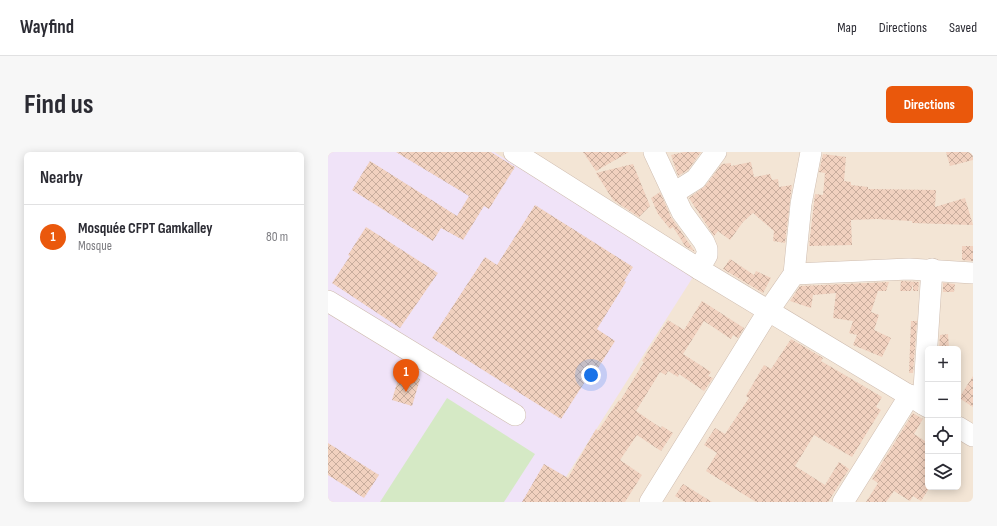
<!DOCTYPE html>
<html lang="en">
<head>
<meta charset="utf-8">
<style>
  :root { --surface:#fff; --page:#f7f7f7; --text:#2b2b33; --muted:#7c7c81; --line:#e1e1e2; --accent:#ea580c }
  body { margin:0; font-family:"Sofia Sans Condensed",sans-serif; background:var(--page); color:var(--text) }
  .controls { position:absolute; right:12px; bottom:12px; display:grid; overflow:hidden; border-radius:6px; box-shadow:0 2px 10px #0003 }
  .controls button { width:36px; height:36px; display:grid; place-items:center; padding:0; border:0; border-bottom:1px solid var(--line); background:var(--surface); color:var(--text); font:20px sans-serif }
  .you { position:absolute; left:263px; top:223px; width:14px; height:14px; margin:-10px; border:3px solid #fff; border-radius:50%; background:#1a73e8; box-shadow:0 0 0 6px #1a73e833 }
  .badge { display:grid; place-items:center; width:26px; height:26px; border-radius:50%; background:var(--accent); color:#fff; font-size:13px; font-weight:700 }
  .pin { position:absolute; translate:-50% -33px; filter:drop-shadow(0 1px 2px #0008) }
  .pin::after { content:''; position:absolute; top:21px; width:14px; height:12px; background:inherit; clip-path:polygon(0 0,100% 0,50% 100%) }
  .list { margin:0; padding:0; list-style:none }
  h2 { display:flex; justify-content:space-between; align-items:center; height:52px; margin:0; padding:0 16px; font-size:17px }
  h2 small { font-size:13px; font-weight:400; color:var(--muted) }
  .list li { display:grid; grid-template-columns:26px 1fr auto; gap:12px; align-items:center; box-sizing:border-box; height:64px; padding:0 16px; border-top:1px solid var(--line) }
  .list b { display:block; font-size:15px; white-space:nowrap }
  .list p { margin:0; font-size:13px; white-space:nowrap; color:var(--muted) }
  .list em { font-size:13px; font-style:normal; color:var(--muted) }
  .icon { flex:none; width:22px; height:22px; fill:none; stroke:currentColor; stroke-width:2; stroke-linecap:round; stroke-linejoin:round }
  .map { position:relative; flex:none; width:645px; height:350px; overflow:hidden; border-radius:6px }
  header { display:flex; align-items:center; gap:24px; box-sizing:border-box; height:56px; padding:0 20px; background:var(--surface); border-bottom:1px solid var(--line) }
  header strong { font-size:19px }
  nav { display:flex; gap:22px; margin-inline-start:auto; font-size:14px }
  .intro { display:flex; align-items:center; justify-content:space-between; box-sizing:border-box; height:96px; padding:0 24px }
  h1 { margin:0; font-size:28px }
  .button { padding:10px 18px; border-radius:6px; background:var(--accent); color:#fff; font-size:14px; font-weight:700 }
  main { display:flex; gap:24px; padding:0 24px }
  aside { flex:1; background:var(--surface); border-radius:6px; box-shadow:0 2px 10px #0003 }
  .map>svg:first-child { display:block }
</style>
</head>
<body>
<header>
<strong>Wayfind</strong>
<nav><a>Map</a><a>Directions</a><a>Saved</a></nav>
</header>
<div class="intro"><h1>Find us</h1><a class="button">Directions</a></div>
<main>
<aside>
<h2>Nearby<small></small></h2>
<ul class="list">
<li><span class="badge">1</span><div><b>Mosquée CFPT Gamkalley</b><p>Mosque</p></div><em>80 m</em></li>
</ul>
</aside>
<div class="map">
<svg width="645" height="350" viewBox="0 0 645 350">
  <defs>
    <pattern id="building-cross-hatch" width="8" height="8" patternUnits="userSpaceOnUse"><rect width="8" height="8" fill="#f1d1bf"/><path d="M0 0l8 8M0 8l8-8" fill="none" stroke="#c8ad9d"/></pattern>
  </defs>
  <rect width="100%" height="100%" fill="#fcf3e7"/>
  <!-- residential -->
  <path fill="#f3e5d5" fill-rule="evenodd" d="M0 0H645V350H0ZM600 197H630V335H600Z"/>
  <!-- education -->
  <path fill="#f0e3f8" d="M0 0H166L365 125 222 350H0Z"/>
  <!-- garden -->
  <path fill="#d5e9c5" d="M119 246 207 302 176 350H52Z"/>
  <!-- building -->
  <g fill="url(#building-cross-hatch)">
    <path d="M68 0H163L187 15 161 57 156 54 135 88 113 76 105 89 24 38 42 9 129 64 141 44Z"/>
    <path d="M255 0H301L268 19Z"/>
    <path d="M356 0H373L360 18 350 24 343 3Z"/>
    <path d="M618 0H645V8L622 14Z"/>
    <path d="M495 2 518 5 516 29 523 30V33L540 35V37L608 38 607 55 637 46 645 73 584 71V69L549 67 523 68 524 93 481 94 487 42 495 43 497 21 491 20Z"/>
    <path d="M423 10 426 25 442 22 444 28 450 27 451 35 464 33 457 91 445 89 446 79 425 61 415 70 402 88 390 79 386 84 361 46 377 34 394 12 403 11V14Z"/>
    <path d="M305 12 322 54 311 65 285 48 268 21Z"/>
    <path d="M332 40 343 65 367 100 357 94 345 75 342 77 330 62 323 46Z"/>
    <path d="M207 53 305 115 296 129 298 130 269 177 287 189 270 216 267 214 233 267 104 186 157 105 169 113Z"/>
    <path d="M38 75 110 121 72 176 4 131 22 104 20 103Z"/>
    <path d="M634 94H645V109L634 108Z"/>
    <path d="M402 107 426 123 428 119 443 126 435 141 395 117Z"/>
    <path d="M573 129 591 130 590 139H585V132L583 139H572Z"/>
    <path d="M561 130 558 139H550L543 160 551 163 546 178 563 186 554 205 525 193 529 183 521 181 525 169 505 166 508 141 485 143 483 156 462 149 472 134Z"/>
    <path d="M615 131 627 132 626 140H615Z"/>
    <path d="M374 149 416 176 410 186 405 183 403 187 376 169 355 202 383 220 380 224 385 226 376 239 351 222 350 225 340 219 338 223 332 220 308 259 333 276 334 274 345 281 333 299 309 283 292 308 314 323 297 350H194L216 312 240 326 268 277 270 279 291 248 292 249 316 210 314 209 340 168 356 178Z"/>
    <path d="M583 169H589L585 221H581Z"/>
    <path d="M620 182 621 197H611L612 183Z"/>
    <path d="M463 187 495 206 493 209 554 245 548 255 553 258 524 305 486 283 467 314 497 333 511 310 521 317 500 350H428L378 319 389 301 376 293 387 276 397 282 421 246 418 244 436 213 443 217Z"/>
    <path d="M72 221 92 227 84 254 64 248Z"/>
    <path d="M645 224V255L631 246Z"/>
    <path d="M585 261 595 267 586 282 600 291V338L593 349 585 344 582 349 566 339 558 350H538L550 331 544 327Z"/>
    <path d="M0 291 51 323 36 346 0 323Z"/>
    <path d="M355 332 384 350H357L347 344Z"/>
  </g>
  <g fill="none" stroke-linecap="round" stroke-linejoin="round">
    <defs>
      <g id="minor">
        <path d="M186 0 371 117 600 255"/>
        <path d="M326 0 354 60 376 90 379 97V103L371 117"/>
        <path d="M346 41 368 27 388 0"/>
        <path d="M466 122 581 117 645 121"/>
        <path d="M0 149 187 263"/>
        <path d="M595 252 604 117"/>
        <path d="M630 275 645 284"/>
        <path d="M322 350 441 158 466 122 473 52 483 0"/>
        <path d="M515 350 582 243"/>
      </g>
    </defs>
    <!-- minor casing -->
    <use href="#minor" stroke="#cfbdb0" stroke-width="22"/>
    <!-- minor -->
    <use href="#minor" stroke="#fff" stroke-width="21"/>
  </g>
</svg>
<div class="controls">
<button>+</button>
<button>−</button>
<button><svg class="icon" aria-label="locate" viewBox="0 0 24 24"><circle cx="12" cy="12" r="6"/><path d="M12 2v4M12 18v4M2 12h4M18 12h4"/></svg></button>
<button><svg class="icon" aria-label="layers" viewBox="0 0 24 24"><path d="M12 4l9 5-9 5-9-5zM3 14l9 5 9-5"/></svg></button>
</div>
<div class="you"></div>
<div class="pin badge" style="left:78px;top:240px">1</div>
</div>
</main>
</body>
</html>
